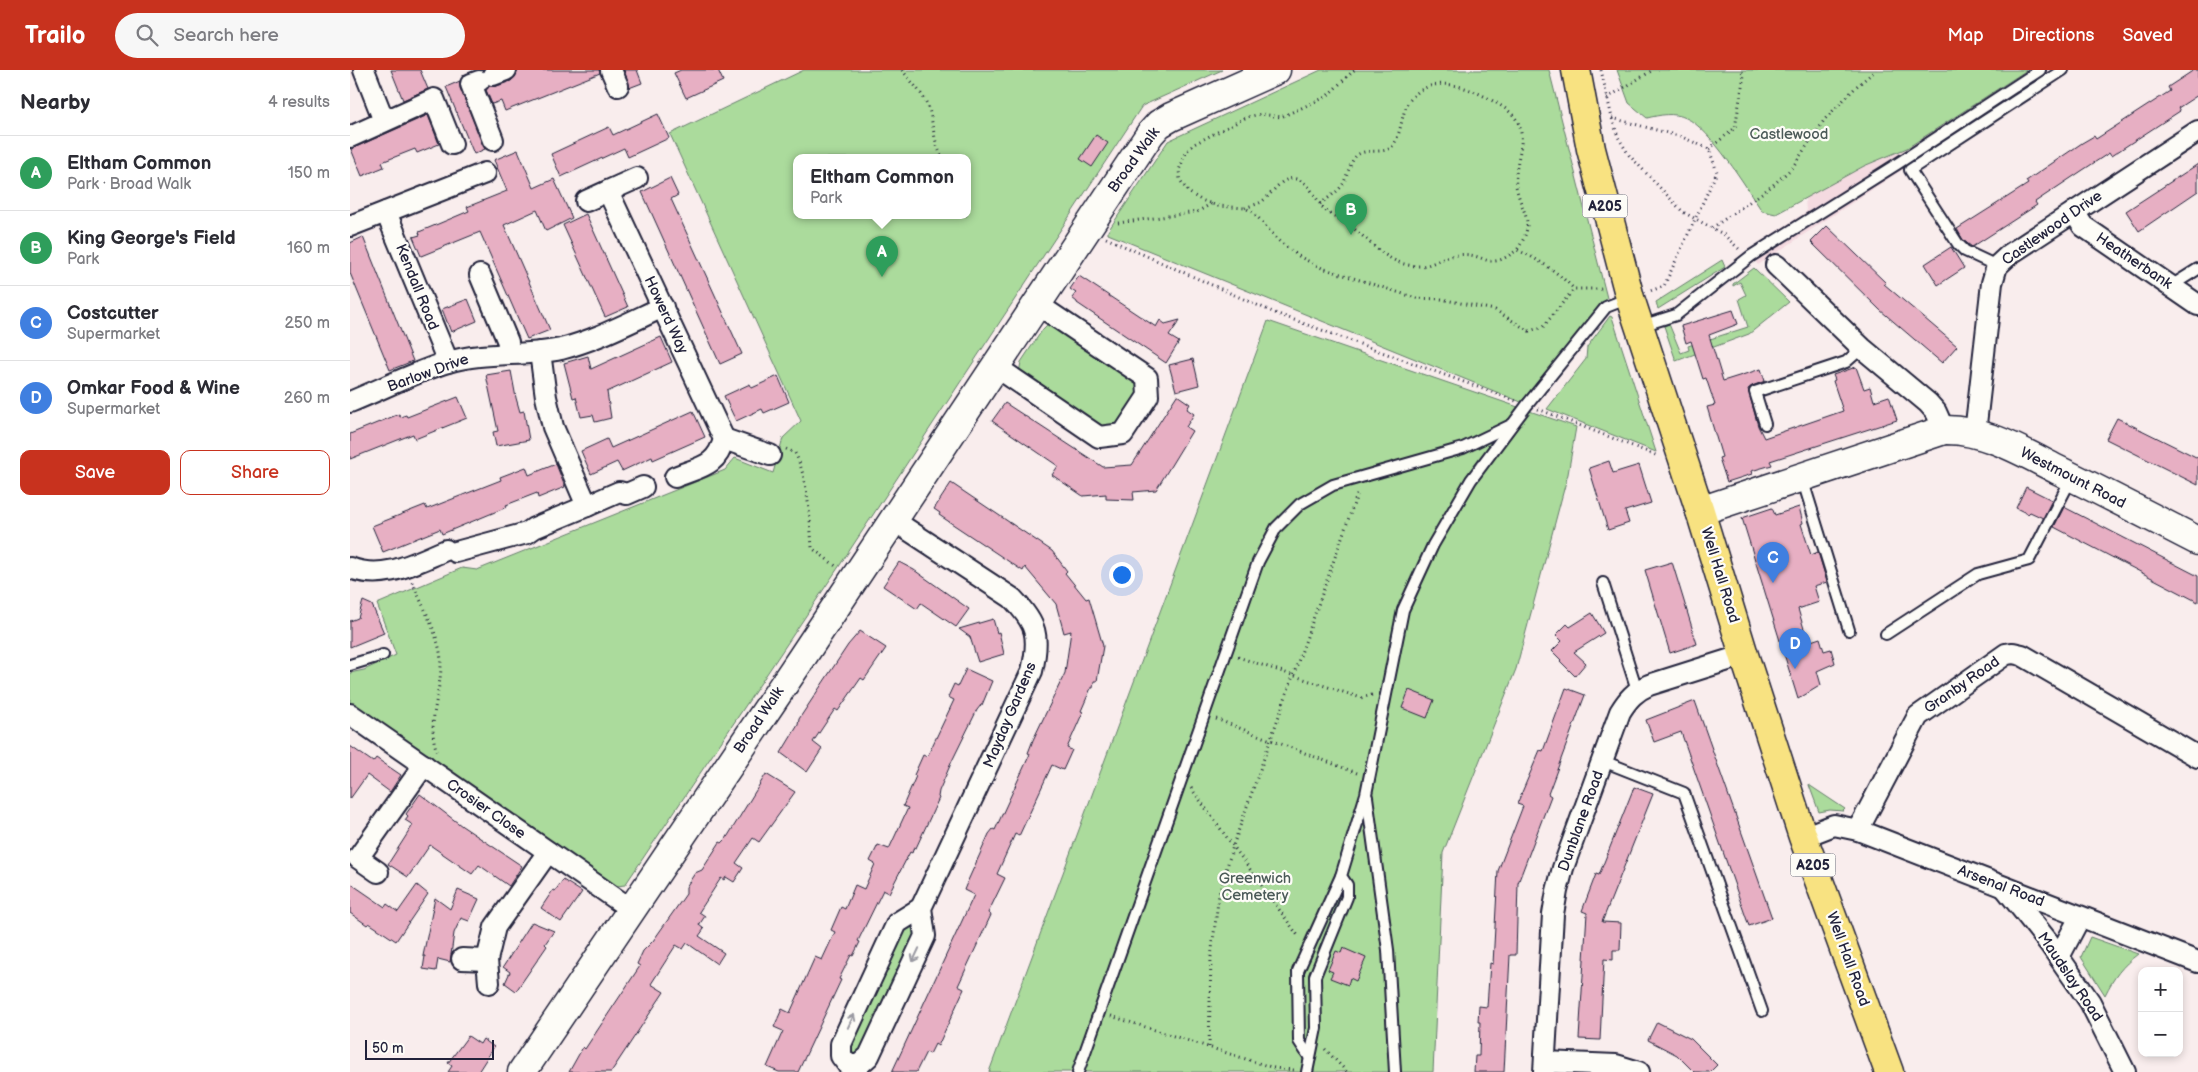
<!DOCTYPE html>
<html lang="en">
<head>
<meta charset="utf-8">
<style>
  :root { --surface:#fff; --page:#f7f7f7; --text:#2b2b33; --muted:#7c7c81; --line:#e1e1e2; --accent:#c8321e }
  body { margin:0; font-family:"Balsamiq Sans",sans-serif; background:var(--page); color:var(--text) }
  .controls { position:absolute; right:15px; bottom:15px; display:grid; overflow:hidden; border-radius:10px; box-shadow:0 2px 8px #0003 }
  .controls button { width:45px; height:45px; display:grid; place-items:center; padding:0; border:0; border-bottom:1px solid var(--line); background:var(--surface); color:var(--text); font:25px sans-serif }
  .scale { position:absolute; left:15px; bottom:12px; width:129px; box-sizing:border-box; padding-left:5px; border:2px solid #22223b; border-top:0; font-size:14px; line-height:18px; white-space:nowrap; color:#22223b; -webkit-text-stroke:4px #fdfcf7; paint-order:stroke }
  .you { position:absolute; left:771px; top:504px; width:18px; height:18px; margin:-12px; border:4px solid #fff; border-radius:50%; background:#1a73e8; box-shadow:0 0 0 8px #1a73e833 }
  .badge { display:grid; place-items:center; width:32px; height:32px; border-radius:50%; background:var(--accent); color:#fff; font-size:16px; font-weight:700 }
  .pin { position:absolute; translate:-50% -41px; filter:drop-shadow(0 1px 2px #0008) }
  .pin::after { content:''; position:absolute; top:26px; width:18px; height:15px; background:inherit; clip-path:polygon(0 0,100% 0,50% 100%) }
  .popup { position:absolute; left:443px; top:84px; width:178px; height:65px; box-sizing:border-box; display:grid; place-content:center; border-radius:10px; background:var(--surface); filter:drop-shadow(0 1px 4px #0005); font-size:16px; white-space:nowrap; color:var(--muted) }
  .popup b { font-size:19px; color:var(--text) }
  .popup::after { content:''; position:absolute; left:50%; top:100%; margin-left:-10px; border:10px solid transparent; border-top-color:var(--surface) }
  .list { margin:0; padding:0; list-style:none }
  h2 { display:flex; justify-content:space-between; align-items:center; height:65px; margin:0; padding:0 20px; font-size:21px }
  h2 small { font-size:16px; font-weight:400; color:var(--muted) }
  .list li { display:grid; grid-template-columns:32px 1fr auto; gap:15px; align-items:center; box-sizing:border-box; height:75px; padding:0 20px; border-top:1px solid var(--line) }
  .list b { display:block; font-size:19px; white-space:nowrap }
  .list p { margin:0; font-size:16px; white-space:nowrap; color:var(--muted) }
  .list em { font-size:16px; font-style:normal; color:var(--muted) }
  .actions { display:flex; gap:10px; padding:15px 20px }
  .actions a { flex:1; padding:11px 0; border:1px solid var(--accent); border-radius:10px; text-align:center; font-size:18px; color:var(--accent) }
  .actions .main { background:var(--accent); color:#fff }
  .icon { flex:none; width:28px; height:28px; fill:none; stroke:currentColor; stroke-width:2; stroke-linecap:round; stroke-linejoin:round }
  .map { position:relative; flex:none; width:1848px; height:1002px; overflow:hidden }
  header { display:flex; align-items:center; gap:30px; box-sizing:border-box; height:70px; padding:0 25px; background:var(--accent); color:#fff }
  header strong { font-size:24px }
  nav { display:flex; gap:28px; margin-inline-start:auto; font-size:18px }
  .search { width:350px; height:45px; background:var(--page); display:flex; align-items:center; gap:12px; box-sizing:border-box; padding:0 18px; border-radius:28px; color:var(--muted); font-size:19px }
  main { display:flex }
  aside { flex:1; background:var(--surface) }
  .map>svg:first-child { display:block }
</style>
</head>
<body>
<header>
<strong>Trailo</strong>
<div class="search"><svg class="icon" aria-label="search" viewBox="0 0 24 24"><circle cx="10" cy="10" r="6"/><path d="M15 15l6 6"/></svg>Search here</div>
<nav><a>Map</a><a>Directions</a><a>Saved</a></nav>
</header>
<main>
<aside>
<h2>Nearby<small>4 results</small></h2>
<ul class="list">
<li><span class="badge" style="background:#2e9e5b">A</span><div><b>Eltham Common</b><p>Park · Broad Walk</p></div><em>150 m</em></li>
<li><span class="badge" style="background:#2e9e5b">B</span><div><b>King George's Field</b><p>Park</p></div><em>160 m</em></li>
<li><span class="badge" style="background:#3f7fe0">C</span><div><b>Costcutter</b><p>Supermarket</p></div><em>250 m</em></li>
<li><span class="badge" style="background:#3f7fe0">D</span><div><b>Omkar Food &amp; Wine</b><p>Supermarket</p></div><em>260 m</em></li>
</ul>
<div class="actions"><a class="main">Save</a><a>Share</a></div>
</aside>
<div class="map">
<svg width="1848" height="1002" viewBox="0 0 1848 1002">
  <rect width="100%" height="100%" fill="#f9eded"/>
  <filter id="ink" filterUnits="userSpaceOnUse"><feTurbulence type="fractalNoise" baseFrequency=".02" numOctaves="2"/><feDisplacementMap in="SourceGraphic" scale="10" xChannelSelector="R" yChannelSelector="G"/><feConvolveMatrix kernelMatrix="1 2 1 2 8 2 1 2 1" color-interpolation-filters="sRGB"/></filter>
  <g filter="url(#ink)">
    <!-- built -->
    <path fill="#f4dae0" d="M1677 0H1703L1408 195 1397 181 1456 142 1455 127 1514 96 1557 78Z"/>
    <!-- green -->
    <g fill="#abdb9c" stroke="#667e6c" fill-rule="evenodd">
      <path d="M454 0H872L792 36 488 498 275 815 267 816 0 635V603L14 600 46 585 27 534 112 498 127 500 375 400 385 388 423 403 433 368 451 351 320 64ZM447 88H617V146H447Z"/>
      <path d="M971 0H1199L1257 228 1171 332 758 164V161L818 71Z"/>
      <path d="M1267 0H1677L1557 78 1514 96 1426 144 1412 141C1396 117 1361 59 1336 48 1323 42 1310 45 1297 48L1279 33Z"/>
      <path d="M1372 190 1375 197 1308 239 1306 232Z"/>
      <path d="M1404 198 1439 232 1399 264 1326 291 1314 256 1319 254 1331 283 1339 280 1338 276 1398 257 1389 229 1396 225 1390 212 1383 216V214Z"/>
      <path d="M1260 246 1262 247 1306 382 1197 339 1236 289 1237 277Z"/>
      <path d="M918 251 1226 357 1218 404 1166 599 1093 783 1083 1002H639Z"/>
      <path d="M703 253 787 312 790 327 773 354 753 359 669 303 671 292 693 259 698 254Z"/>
      <path d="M1459 715 1495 739 1493 741 1480 740 1469 742Z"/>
      <path d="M560 854 564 855 569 862 515 982 502 986 499 983 498 974 552 858Z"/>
      <path d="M1740 867 1788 884C1772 896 1764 907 1755 925L1731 887Z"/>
    </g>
    <!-- building -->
    <g fill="#e7afc3" stroke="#22223b">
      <path d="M41 0H70L78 19 53 30Z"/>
      <path d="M168 0H249L250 3 155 41 151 31 142 34 136 20 139 16H147L161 11 165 7Z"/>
      <path d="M274 0H287L292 13 279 18Z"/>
      <path d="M331 0H368L373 11 336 28 324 3Z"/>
      <path d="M1844 0H1848V25L1828 38 1830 41 1761 86 1759 83 1733 100 1685 132 1687 135 1622 177 1613 170 1607 159 1678 114 1676 111 1732 73 1744 66 1746 69 1820 21 1818 17Z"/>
      <path d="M110 11V18L135 79 124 84 96 17Z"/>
      <path d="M308 44 319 68 278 87 274 78 211 107 201 84 259 57 263 65Z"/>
      <path d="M78 45 89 74 67 83 65 79 32 92 34 97 12 106 1 79Z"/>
      <path d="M746 65 758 73 742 97 730 89Z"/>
      <path d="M168 80 184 118 204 109 222 148 196 161 187 140 154 155 200 260 177 269 130 162 71 186 63 167 70 165 69 162 119 141 117 137 157 121 144 90Z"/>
      <path d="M1848 94V121L1789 161 1776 141Z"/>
      <path d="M320 108 328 125 321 129 392 284 370 294 292 122Z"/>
      <path d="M236 144 278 237 255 247 213 155Z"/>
      <path d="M1477 156 1536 213 1534 214 1607 276 1592 293 1530 240 1461 172Z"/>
      <path d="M13 167 63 291 40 300 0 203V173Z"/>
      <path d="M1601 177 1614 198 1588 215 1575 194Z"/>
      <path d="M729 206 806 257 810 250 815 254 830 250 819 266 829 272 816 293 727 233V232L722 228 726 223 720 219Z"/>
      <path d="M118 229 127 251 101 262 92 239Z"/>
      <path d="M1383 240 1388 254 1359 265 1373 311 1411 299 1415 311 1402 316 1398 319 1408 356 1414 368 1493 341 1483 311 1485 310 1483 305 1506 297 1514 319 1520 317 1524 331 1539 326 1547 350 1420 391 1422 395 1401 401 1402 404 1377 412 1369 388 1372 387 1357 337 1365 335 1356 308 1353 309 1341 271 1336 273 1331 256Z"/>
      <path d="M311 267 322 292 257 322 261 348 245 352 243 345 231 347 226 327 223 328 214 293 238 286 241 299Z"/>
      <path d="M843 289 849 315 826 321 819 295Z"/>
      <path d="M161 301 166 328 170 342 174 341 179 370 146 376 143 362 148 361 136 305Z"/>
      <path d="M428 306 439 332 414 343 412 339 386 351 374 326 400 314 402 318Z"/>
      <path d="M827 325 840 334 837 339 844 344 836 357 842 361 806 420 783 422 784 430 756 429V424L733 426 702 405 708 396 642 351 655 333 753 397 782 395Z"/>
      <path d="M108 327 117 348 65 369 63 364 0 389V364L49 344 50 347 56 345 57 347Z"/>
      <path d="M343 341 355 367 303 390 302 387 272 401 267 392 241 404 231 381 257 369 261 378Z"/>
      <path d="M1767 348 1848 388V415L1756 369Z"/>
      <path d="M1259 391 1263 403 1289 395 1301 433 1275 441 1279 453 1258 460 1239 398Z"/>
      <path d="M206 394 215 417 188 428 187 423 156 435 157 437 92 464 90 459 33 482 22 456 75 435 77 439 151 410 150 407 176 397 179 405Z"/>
      <path d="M601 413 702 481 717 501 715 503 736 529 739 528 753 576 747 611H744L743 618H741L731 641 733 642 717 678 722 680 713 700 702 695 669 766 665 764 647 804 655 808 638 843 641 845 608 916 614 919 588 976 585 974 580 984 576 982 566 1002H542L624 825 614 820 616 815 639 764 643 759 645 760 680 684 678 683 683 670 715 603 721 561 714 563 706 534 675 497 673 501 589 445 590 443 584 439Z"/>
      <path d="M1676 417 1702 430 1693 448 1680 442 1678 444 1666 438Z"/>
      <path d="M1449 437 1453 453 1451 454 1461 485 1468 482 1477 512 1464 516 1469 532 1448 539 1458 572 1470 568 1474 581 1481 579 1485 593 1467 601 1471 615 1448 629 1392 448 1422 438 1425 445Z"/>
      <path d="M1714 437 1848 506V532L1704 457Z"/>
      <path d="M549 492 564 500 619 539 606 557 571 533 567 539 533 516Z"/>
      <path d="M1322 492 1347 574 1320 583 1295 500Z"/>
      <path d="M13 531 22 535 34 563 0 577V551L8 548Z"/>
      <path d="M1242 543 1254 563 1224 582 1236 593 1225 606 1210 591 1211 590 1202 581 1212 571 1206 565 1217 554 1220 557Z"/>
      <path d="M643 549 647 563 649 562 654 584 628 592 620 567 609 559Z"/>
      <path d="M510 561 536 578 514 610 511 608 488 641 485 639 463 672 472 679 457 702 431 683 448 655 449 649 498 575Z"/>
      <path d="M616 599 642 611 632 635H631L627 640 602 691 589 721 588 727 589 728 566 778 564 777 562 783 560 782 539 823 533 820 508 871 510 872 503 886 501 885 489 909 491 910 448 1002H429L417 997 433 961 424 957 432 939 440 943 465 887 472 890 485 862 481 860 491 837 495 839 505 815 514 819 525 794 520 791 528 775 539 779 558 738 553 736 566 706 564 705 573 685 577 687 604 630 598 627 604 614 608 616Z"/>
      <path d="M1216 618 1235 625 1198 724 1201 726 1168 813 1166 885H1160L1154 1002H1124L1125 986H1129L1130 952H1128L1129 936 1137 937 1140 893 1143 894 1148 801 1173 736 1167 734 1190 680 1193 681Z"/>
      <path d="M1059 620 1084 630 1077 648 1052 638Z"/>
      <path d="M1345 631 1422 848 1399 856 1331 662 1304 672 1296 650Z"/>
      <path d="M0 676 23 692 26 688 51 705 40 722 17 705 0 729Z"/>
      <path d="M416 704 445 722 409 772 403 768 386 793 393 798 384 812 376 807 374 810 371 808 349 842 355 846 349 855 354 859 349 866 374 883 367 894 337 873 333 879 326 875 301 914 314 922 261 1002H219L233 977 235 979 290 896 287 894 293 881 303 871 336 824V817L345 803 352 800 370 772 372 773 376 769Z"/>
      <path d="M1284 717 1303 724 1252 852 1271 853 1270 880H1263V890L1254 889 1250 970 1229 969 1237 843 1232 841 1246 804 1249 805Z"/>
      <path d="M70 724 112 756 172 796 159 816 129 795 122 804 80 775 58 807 38 794 63 755 55 750 58 746 56 744Z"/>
      <path d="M213 810 232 822 211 852 191 838 203 820 205 821Z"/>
      <path d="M0 813 35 837 37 834 48 842 67 815 78 824 46 871 19 853 17 855 0 843Z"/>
      <path d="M108 820 129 829 119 851 111 848 104 863 100 892 88 889 86 901 73 899 75 886H73L85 828 100 839Z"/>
      <path d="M182 852 204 861 195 874 197 876 166 921 155 913 160 902 153 897Z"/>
      <path d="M993 878 1016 888 1006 911 1000 908 998 915 980 908 983 902 978 900 986 881 991 883Z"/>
      <path d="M1307 952 1341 969 1367 995 1360 1002H1344L1327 985 1298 970Z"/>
      <path d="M118 966 130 974 133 969 144 977 128 1002H98L102 996 98 993Z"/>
    </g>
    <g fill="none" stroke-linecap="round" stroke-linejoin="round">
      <defs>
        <g id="lane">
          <path d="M1647 196 1615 181 1608 174 1560 100 1713 0"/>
          <path d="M1821 216 1848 199"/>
          <path d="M1291 256 1326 245 1401 186 1547 94 1690 0"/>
          <path d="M1415 354 1405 322 1496 292 1512 278"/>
          <path d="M1452 408 1499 560"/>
          <path d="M1253 513 1287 620"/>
          <path d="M1536 564 1628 504 1679 490 1722 407"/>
          <path d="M0 595 33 585"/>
          <path d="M1253 691 1334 723 1412 941"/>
          <path d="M1017 727 1038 880 1045 1002"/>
          <path d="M960 988 949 971 948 901 991 806"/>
          <path d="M728 1002 908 492 926 458 950 434 983 415 1113 378 1161 355"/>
          <path d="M957 1002 966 958 965 906 997 827V815L991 806 1016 724 1053 540 1083 475 1121 410 1177 335 1256 237 1279 228"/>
        </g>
        <g id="street">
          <path d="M14 0 34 51"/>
          <path d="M261 0 268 16"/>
          <path d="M143 5 156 0"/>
          <path d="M129 11 121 14 143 70"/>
          <path d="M0 67 84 29 102 74"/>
          <path d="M287 108 258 121 374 369C367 397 349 397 325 407"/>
          <path d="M236 131 258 121"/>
          <path d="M36 142 98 292"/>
          <path d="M1724 142 1733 156 1848 235"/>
          <path d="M0 156 135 103"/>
          <path d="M1426 195 1512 278 1578 333 1586 342 1594 360"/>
          <path d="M130 205 158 272 157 284"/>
          <path d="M190 282 196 327 203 357 237 436 269 422 277 424 293 417"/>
          <path d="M645 296 749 367 773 364 798 326 797 308 687 234"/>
          <path d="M0 332C32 319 65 302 98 292 135 281 174 287 211 279 246 270 280 252 313 237"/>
          <path d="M1625 363 1642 213 1647 196 1660 184 1848 61"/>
          <path d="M374 369 420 385"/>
          <path d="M106 482 177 463 184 458 237 436"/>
          <path d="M0 498C34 511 64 493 96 480"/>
          <path d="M0 644 282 840"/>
          <path d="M1508 760 1568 646 1656 584 1663 583 1672 585 1848 687"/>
          <path d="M1453 767 1484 755 1508 760 1848 892"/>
          <path d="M28 802 8 788 74 695"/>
          <path d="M1656 819 1699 873 1740 932 1775 1002"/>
          <path d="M1709 887 1730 847"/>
          <path d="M112 889 137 890"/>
          <path d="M139 913 137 890 145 857 198 782"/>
          <path d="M1195 992 1266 995 1289 1002"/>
          <path d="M498 995H509L519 986 575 866 571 838 682 601C690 566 687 554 662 528L543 450"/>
          <path d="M498 995 491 986V974L547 853 571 838"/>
          <path d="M1194 1002 1203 844 1207 821 1213 798 1270 642C1278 629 1285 621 1299 615L1394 585"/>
        </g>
        <g id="secondary">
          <path d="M1350 441 1594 360C1634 359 1673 382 1708 400 1755 423 1801 447 1848 471"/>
          <path d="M172 1002 451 589 800 64 809 54 821 47 926 0"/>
        </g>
        <path id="highway" d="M1226 0 1241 79 1280 228 1350 441 1394 585 1453 767 1539 1002"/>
      </defs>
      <!-- lane casing -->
      <use href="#lane" stroke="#22223b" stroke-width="14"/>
      <!-- street casing -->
      <use href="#street" stroke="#22223b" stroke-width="24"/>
      <!-- secondary casing -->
      <use href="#secondary" stroke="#22223b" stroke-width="31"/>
      <!-- highway casing -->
      <use href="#highway" stroke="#22223b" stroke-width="31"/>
      <!-- path -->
      <g stroke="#22223b" stroke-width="3" stroke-dasharray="1 4" stroke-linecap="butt">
        <path d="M552 0C562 13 576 26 580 43 584 59 584 74 593 88"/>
        <path d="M1004 0 976 27 931 47 911 44 897 47 844 74 837 81 829 100 830 110 838 122 851 130 868 136 895 138 903 142 929 171 950 187 972 198 1066 228 1091 229 1145 240 1179 261 1193 257 1224 219H1255"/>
        <path d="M1251 0 1262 48 1268 67 1279 85 1333 142 1373 164 1389 179"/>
        <path d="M1257 28 1303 0"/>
        <path d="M1262 48 1332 67 1359 79 1367 102 1314 216 1300 221"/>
        <path d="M1359 79 1385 58 1394 5 1391 0"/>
        <path d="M970 134C978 128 988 122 993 114 997 106 1000 92 1006 86 1017 76 1036 87 1044 74 1052 61 1051 44 1059 31 1083 0 1123 18 1153 37 1172 49 1174 64 1169 86 1167 96 1165 106 1166 116 1172 145 1187 151 1167 180"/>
        <path d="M895 138C899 136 905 135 909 133 921 128 930 105 946 109 960 112 966 130 974 139 981 147 989 148 997 153 1021 171 1038 197 1071 196 1084 195 1094 186 1107 185 1137 181 1135 204 1167 180 1188 189 1208 202 1224 219"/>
        <path d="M768 153 847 142 861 134"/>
        <path d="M1362 158 1422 116 1442 98 1475 49 1507 16 1526 0"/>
        <path d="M756 168 925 243 1166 331"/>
        <path d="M1188 339 1308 386"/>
        <path d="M436 379 445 383C458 408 460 449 462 478L487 497"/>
        <path d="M62 512C72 535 92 570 91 595 91 623 76 655 87 681"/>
        <path d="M888 587 1011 628 1022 625"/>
        <path d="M866 649 1007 703"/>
        <path d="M841 718 949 867"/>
        <path d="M761 946 924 998 944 1000"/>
        <path d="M859 977 861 887 869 824 883 776 1008 422"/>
        <path d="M975 979 997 1002"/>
      </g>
      <!-- lane -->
      <use href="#lane" stroke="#fdfcf7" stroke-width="10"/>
      <!-- street -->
      <use href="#street" stroke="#fdfcf7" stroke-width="20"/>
      <!-- secondary -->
      <use href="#secondary" stroke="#fdfcf7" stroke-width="28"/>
      <!-- highway -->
      <use href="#highway" stroke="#f8e281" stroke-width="28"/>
    </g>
    <!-- one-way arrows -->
    <defs><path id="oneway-shaft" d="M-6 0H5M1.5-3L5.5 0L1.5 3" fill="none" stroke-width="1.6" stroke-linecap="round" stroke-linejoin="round" transform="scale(1.25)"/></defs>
    <g stroke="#9a9aa2">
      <use href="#oneway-shaft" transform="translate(566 885) rotate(115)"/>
      <use href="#oneway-shaft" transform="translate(501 951) rotate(-65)"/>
    </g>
  </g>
  <g text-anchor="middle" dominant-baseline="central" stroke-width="4.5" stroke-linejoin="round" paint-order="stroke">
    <!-- shield labels -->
    <g fill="#fdfcf7" stroke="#646373" stroke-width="1">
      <rect x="1232.5" y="124.5" width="45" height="23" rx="4"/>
      <rect x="1440.5" y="783.5" width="45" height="23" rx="4"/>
    </g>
    <g font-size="14" font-weight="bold" fill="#22223b">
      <text x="1255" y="136">A205</text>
      <text x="1463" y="795">A205</text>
    </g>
    <!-- park labels -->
    <g font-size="15" fill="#4b5a58" stroke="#fdfcf7">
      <text x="1439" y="64">Castlewood</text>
      <text x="905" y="808">Greenwich<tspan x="905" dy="17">Cemetery</tspan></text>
    </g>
    <!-- street labels -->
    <g font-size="15" fill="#22223b" stroke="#fdfcf7">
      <text transform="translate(784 90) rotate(-54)">Broad Walk</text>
      <text transform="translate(1702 158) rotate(-35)">Castlewood Drive</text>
      <text transform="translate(1784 191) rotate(34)">Heatherbank</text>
      <text transform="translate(67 217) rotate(68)">Kendall Road</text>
      <text transform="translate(316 245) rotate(65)">Howerd Way</text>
      <text transform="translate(78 303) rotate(-20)">Barlow Drive</text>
      <text transform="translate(1723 408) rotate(27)">Westmount Road</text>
      <text transform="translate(1370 505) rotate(73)">Well Hall Road</text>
      <text transform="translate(1612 615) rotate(-35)">Granby Road</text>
      <text transform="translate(660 645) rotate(-67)">Mayday Gardens</text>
      <text transform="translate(409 650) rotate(-56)">Broad Walk</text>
      <text transform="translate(136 739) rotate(35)">Crosier Close</text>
      <text transform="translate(1231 751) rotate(-70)">Dunblane Road</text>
      <text transform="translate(1651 816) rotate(21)">Arsenal Road</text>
      <text transform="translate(1498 889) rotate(70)">Well Hall Road</text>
      <text transform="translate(1720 907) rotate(56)">Maudslay Road</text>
    </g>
  </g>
</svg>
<div class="controls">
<button>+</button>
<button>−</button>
</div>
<div class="scale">50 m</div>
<div class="you"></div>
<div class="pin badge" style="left:532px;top:207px;background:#2e9e5b">A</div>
<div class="popup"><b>Eltham Common</b>Park</div>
<div class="pin badge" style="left:1001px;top:165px;background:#2e9e5b">B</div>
<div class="pin badge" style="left:1423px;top:513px;background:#3f7fe0">C</div>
<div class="pin badge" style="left:1445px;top:599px;background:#3f7fe0">D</div>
</div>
</main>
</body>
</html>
